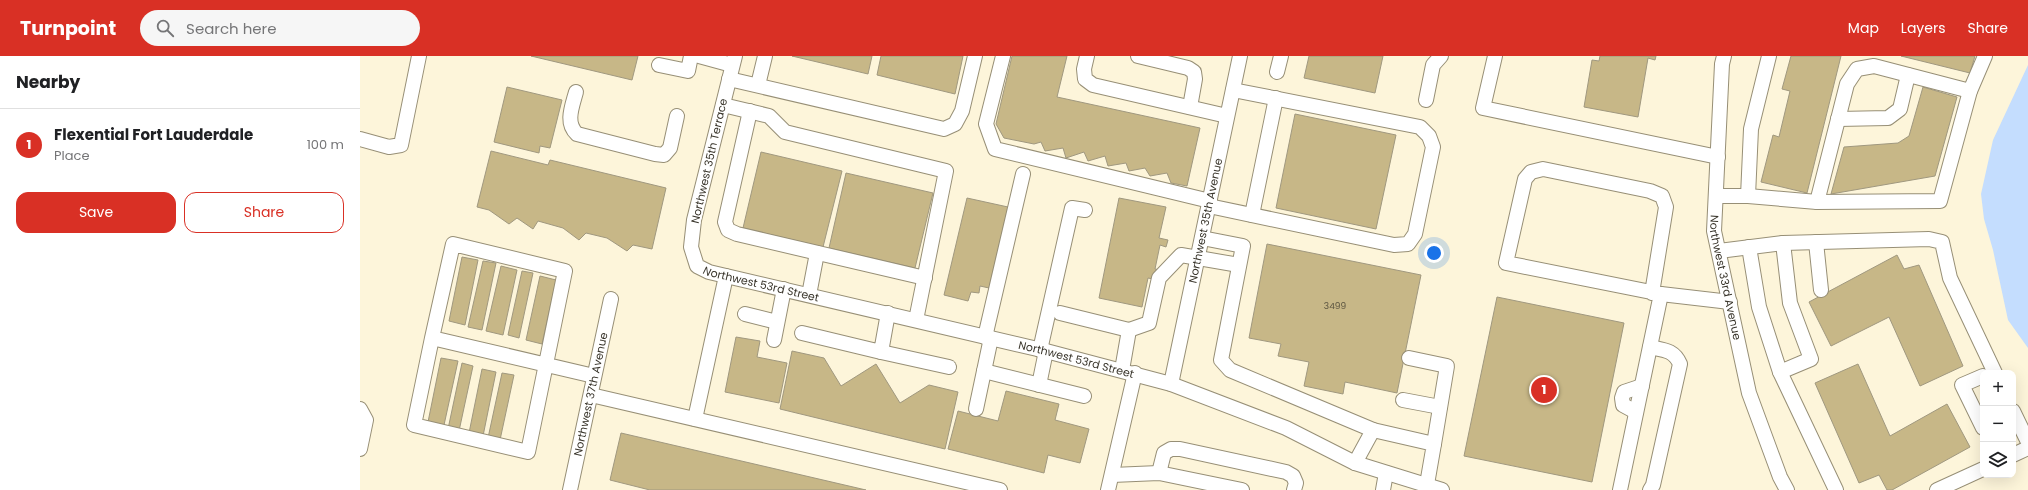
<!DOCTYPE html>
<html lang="en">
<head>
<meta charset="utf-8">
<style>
  :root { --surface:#fff; --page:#f6f6f6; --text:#202124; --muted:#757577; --line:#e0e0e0; --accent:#d93025 }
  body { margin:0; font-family:Poppins,sans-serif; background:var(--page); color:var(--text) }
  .controls { position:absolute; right:12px; bottom:12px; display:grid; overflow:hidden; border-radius:8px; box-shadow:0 4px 16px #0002 }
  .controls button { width:36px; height:36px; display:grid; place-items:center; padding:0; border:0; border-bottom:1px solid var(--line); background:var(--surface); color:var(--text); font:20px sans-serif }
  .you { position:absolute; left:1074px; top:197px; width:14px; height:14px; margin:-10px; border:3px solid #fff; border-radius:50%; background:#1a73e8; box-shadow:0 0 0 6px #1a73e833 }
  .badge { display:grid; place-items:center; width:26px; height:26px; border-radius:50%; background:var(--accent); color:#fff; font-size:13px; font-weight:700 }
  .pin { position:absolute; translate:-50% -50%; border:2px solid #fff; box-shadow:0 1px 4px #0006 }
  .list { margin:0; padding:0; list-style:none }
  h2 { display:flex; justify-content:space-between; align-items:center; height:52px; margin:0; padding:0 16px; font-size:17px }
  h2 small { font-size:13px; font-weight:400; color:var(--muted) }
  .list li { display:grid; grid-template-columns:26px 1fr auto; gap:12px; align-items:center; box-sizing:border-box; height:72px; padding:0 16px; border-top:1px solid var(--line) }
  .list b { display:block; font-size:15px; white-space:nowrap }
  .list p { margin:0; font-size:13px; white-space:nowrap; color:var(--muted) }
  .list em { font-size:13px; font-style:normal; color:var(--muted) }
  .actions { display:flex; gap:8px; padding:12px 16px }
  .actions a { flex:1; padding:9px 0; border:1px solid var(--accent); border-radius:12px; text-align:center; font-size:14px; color:var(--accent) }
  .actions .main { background:var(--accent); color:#fff }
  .icon { flex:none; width:22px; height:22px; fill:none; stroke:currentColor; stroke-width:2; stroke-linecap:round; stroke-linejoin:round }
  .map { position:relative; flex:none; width:1668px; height:434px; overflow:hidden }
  header { display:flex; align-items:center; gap:24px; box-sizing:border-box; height:56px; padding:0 20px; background:var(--accent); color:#fff }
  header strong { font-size:19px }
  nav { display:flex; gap:22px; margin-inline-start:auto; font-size:14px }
  .search { width:280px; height:36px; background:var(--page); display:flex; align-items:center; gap:10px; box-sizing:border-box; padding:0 14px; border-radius:22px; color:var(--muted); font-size:15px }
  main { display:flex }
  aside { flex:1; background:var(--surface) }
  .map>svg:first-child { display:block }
</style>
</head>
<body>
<header>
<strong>Turnpoint</strong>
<div class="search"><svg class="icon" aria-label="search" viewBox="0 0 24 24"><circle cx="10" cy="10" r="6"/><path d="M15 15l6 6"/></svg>Search here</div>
<nav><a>Map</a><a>Layers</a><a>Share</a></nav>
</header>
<main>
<aside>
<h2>Nearby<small></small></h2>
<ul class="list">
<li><span class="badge">1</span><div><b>Flexential Fort Lauderdale</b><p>Place</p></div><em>100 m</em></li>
</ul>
<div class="actions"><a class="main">Save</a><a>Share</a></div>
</aside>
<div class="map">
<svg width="1668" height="434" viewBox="0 0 1668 434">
  <rect width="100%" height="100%" fill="#fdf5da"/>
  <!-- water -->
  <path fill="#c4ddfe" d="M1668 9V292L1648 264 1633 194 1624 163 1621 138 1633 84Z"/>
  <!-- building -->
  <g fill="#c7b787" stroke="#a0987f">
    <path d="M171 0H278L272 24Z"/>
    <path d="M432 0H512L508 18Z"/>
    <path d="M521 0H603L595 38 517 19Z"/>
    <path d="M652 0H707L697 41 840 72 827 130 811 127 807 117 790 120 785 112 769 115 766 107 748 110 745 100 728 105 724 96 706 102 703 92 685 95 681 86 674 88 644 82 636 68Z"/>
    <path d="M949 0H1023L1015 37 944 22Z"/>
    <path d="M1240 0H1296L1295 4 1288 2 1278 61 1224 51 1232 4 1239 5Z"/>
    <path d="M1431 0H1481L1447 137 1401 126 1413 79 1419 81 1430 35 1422 33Z"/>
    <path d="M1541 0H1615L1610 17Z"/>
    <path d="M147 31 202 44 190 92 180 90 179 97 134 86Z"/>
    <path d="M1563 31 1597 41 1575 120 1471 138 1484 91 1538 87 1549 80Z"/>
    <path d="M935 58 1036 79 1016 173 916 152Z"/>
    <path d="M131 95 188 109 190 104 306 132 292 193 273 189 267 195 247 182 226 177 219 184 203 172 178 165 173 173 157 162 149 168 129 154 117 151Z"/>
    <path d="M401 96 482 115 463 191 383 172Z"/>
    <path d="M486 117 573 137 555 212 469 192Z"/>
    <path d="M607 142 648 151 629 232 620 230 619 237 611 236 608 245 584 239Z"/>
    <path d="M759 142 806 151 799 182 808 184 806 191 800 189 795 213 800 214 798 224 788 222 782 251 739 242Z"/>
    <path d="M907 188 1061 219 1037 337 985 326 983 338 944 330 949 306 918 300 921 288 889 282Z"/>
    <path d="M1537 199 1544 213 1559 209 1603 310 1560 330 1529 261 1471 290 1449 246Z"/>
    <path d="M102 201 118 204 105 269 89 265Z"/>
    <path d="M123 205 136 207 122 274 108 271Z"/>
    <path d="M141 210 157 214 143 279 126 275Z"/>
    <path d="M162 215 173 217 159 282 148 279Z"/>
    <path d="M180 220 196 224 182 288 166 284Z"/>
    <path d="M1137 241 1264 267 1232 426 1104 400Z"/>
    <path d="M376 281 400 285 397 301 427 307 419 347 365 336Z"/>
    <path d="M432 295 464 302 481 330 516 308 540 347 569 329 598 336 585 393 420 353Z"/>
    <path d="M81 302 98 305 84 369 68 366Z"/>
    <path d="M102 307 113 310 99 375 88 373Z"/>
    <path d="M1498 308 1530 380 1587 348 1610 391 1532 434H1527L1519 419 1499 427 1455 327Z"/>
    <path d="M122 313 136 316 123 380 109 377Z"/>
    <path d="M142 317 154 319 140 384 128 382Z"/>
    <path d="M646 335 699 348 695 364 729 373 720 407 688 399 684 417 588 393 598 355 638 365Z"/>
    <path d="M261 377 506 434H290L250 424Z"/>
  </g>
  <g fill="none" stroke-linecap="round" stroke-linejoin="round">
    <defs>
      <g id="minor">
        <path d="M339 0 372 9"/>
        <path id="s1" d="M375 0 334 164 331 191 337 210 349 216 686 295 811 328 926 372 995 407 1082 434"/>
        <path d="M643 0 626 68 635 93 850 145"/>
        <path d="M727 0 724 13 725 23 733 29 867 60"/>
        <path d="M778 0 828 12 834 16 835 23 830 51"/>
        <path d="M1135 0 1123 52 1358 101"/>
        <path id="s2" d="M1364 0 1362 8 1354 175 1389 337 1420 421 1427 434"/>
        <path d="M299 9 328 15 331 0"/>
        <path d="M917 16 921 0"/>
        <path d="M369 23 584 73 595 68 602 55 615 0"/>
        <path d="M398 29 405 0"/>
        <path d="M216 36C212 51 205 67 217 78L295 98 304 99 310 92 317 60"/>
        <path d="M1066 44 1073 9 1081 0"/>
        <path d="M363 49 409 60 425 76 586 115 556 264"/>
        <path d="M390 55 365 166 368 174 377 178 565 222"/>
        <path d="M1478 63 1528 62 1540 53 1548 19"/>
        <path d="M0 83 29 91 41 89 59 0"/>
        <path d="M1356 140H1388L1391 73 1409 0"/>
        <path d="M1388 140 1457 146 1580 145 1610 35 1625 0"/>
        <path d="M1457 146 1487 28 1497 13 1514 10 1610 35"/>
        <path d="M849 150 1034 189 1048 188 1055 178 1073 91 1069 80 1060 71 873 34"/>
        <path d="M892 159 916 42"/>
        <path d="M842 182 883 190 861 304 870 314 1013 374"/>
        <path d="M1456 186 1461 234"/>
        <path d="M1389 191 1399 251 1420 316 1476 434"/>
        <path d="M1359 195 1423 187 1569 183 1582 186 1590 222 1635 317"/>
        <path d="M1292 237 1306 151 1302 140 1290 135 1183 113 1171 116 1165 123 1146 207 1301 238"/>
        <path d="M449 239 457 197"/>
        <path d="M700 257 769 274 762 314"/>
        <path d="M385 258 417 266"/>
        <path d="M769 274 789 267 799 222 821 199 879 209"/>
        <path d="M442 277 521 296 528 257"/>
        <path d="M625 281 663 118"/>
        <path d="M72 282 54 369 168 396 205 215 93 188 72 282 234 320"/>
        <path d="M414 284 424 233"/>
        <path d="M680 294 712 152 725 154"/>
        <path d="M521 296 589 311"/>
        <path d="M1049 302 1087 310 1074 388"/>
        <path d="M624 315 724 340"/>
        <path d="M1420 316 1451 303 1430 247 1423 187"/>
        <path d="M1623 320 1602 329 1623 372"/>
        <path id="s3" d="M811 328 880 0"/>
        <path d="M679 329 686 295"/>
        <path d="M231 339 640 434"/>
        <path d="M1043 344 1080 351"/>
        <path d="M0 353 6 364 0 393"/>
        <path d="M616 353 631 282"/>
        <path d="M1653 355 1668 386"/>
        <path d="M1276 356 1263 349 1262 342 1264 336 1282 330"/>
        <path d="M335 363 366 220"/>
        <path d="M1653 399 1668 392"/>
        <path d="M995 407 1013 374 1074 388 1066 434"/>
        <path d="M799 417 804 397 811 393H820L926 416 933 420 936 427 934 434"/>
        <path d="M752 419 799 417 882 434"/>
        <path id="s4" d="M210 434 251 243"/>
        <path d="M748 434 775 317"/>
        <path d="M1023 434 1026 417"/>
        <path d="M1260 434 1301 238 1370 246"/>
        <path d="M1290 434 1293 429 1320 308C1314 294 1304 294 1290 291"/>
        <path d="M1577 434 1623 413"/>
      </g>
    </defs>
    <!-- minor casing -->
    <use href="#minor" stroke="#978f76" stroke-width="16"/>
    <!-- minor -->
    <use href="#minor" stroke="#fff" stroke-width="14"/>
  </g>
  <g text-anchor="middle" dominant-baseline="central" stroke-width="3.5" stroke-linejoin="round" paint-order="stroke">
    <!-- number labels -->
    <g font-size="9" fill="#5c5541">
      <text x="975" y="250">3499</text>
    </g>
    <!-- street labels -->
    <g font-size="11" fill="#38342a" stroke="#fff">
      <text transform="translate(349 105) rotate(-77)">Northwest 35th Terrace</text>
      <text stroke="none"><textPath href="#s3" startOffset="167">Northwest 35th Avenue</textPath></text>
      <text stroke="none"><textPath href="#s2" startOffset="223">Northwest 33rd Avenue</textPath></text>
      <text stroke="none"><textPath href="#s1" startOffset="283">Northwest 53rd Street</textPath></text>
      <text stroke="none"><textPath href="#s1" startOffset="607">Northwest 53rd Street</textPath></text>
      <text stroke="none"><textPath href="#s4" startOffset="98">Northwest 37th Avenue</textPath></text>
    </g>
  </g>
</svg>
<div class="controls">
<button>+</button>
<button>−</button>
<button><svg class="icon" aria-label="layers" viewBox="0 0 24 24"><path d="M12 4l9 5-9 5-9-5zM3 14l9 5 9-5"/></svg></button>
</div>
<div class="you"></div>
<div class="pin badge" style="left:1184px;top:334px">1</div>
</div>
</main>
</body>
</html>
